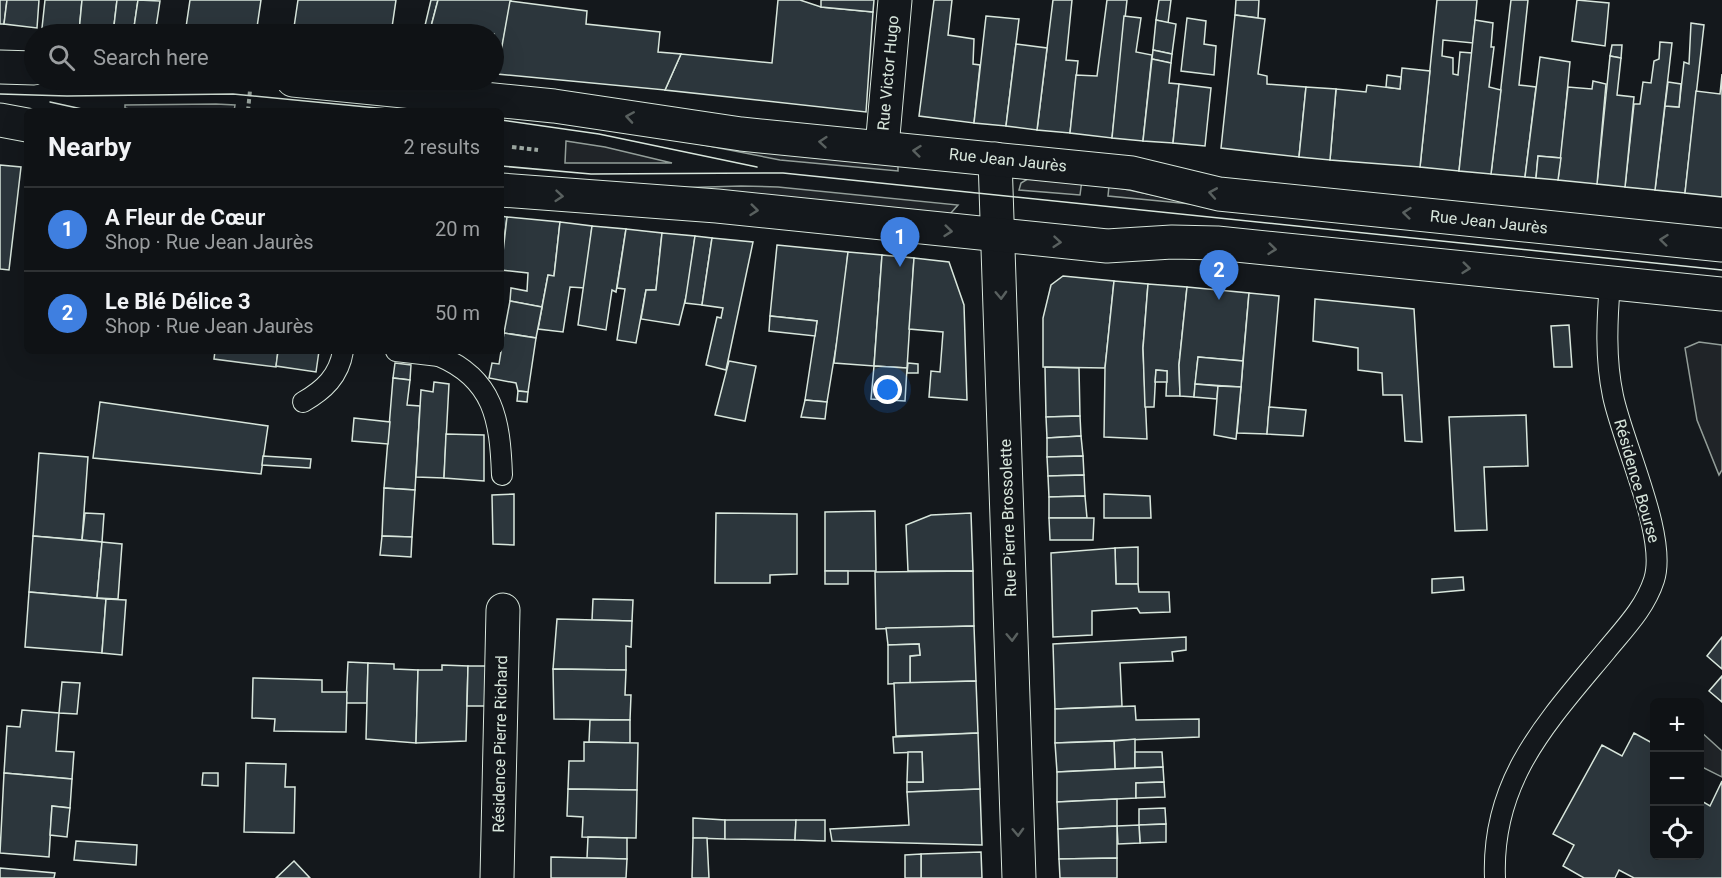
<!DOCTYPE html>
<html lang="en">
<head>
<meta charset="utf-8">
<style>
  :root { --surface:#0f1215; --page:#181b1e; --text:#f1f3f6; --muted:#9b9ea0; --line:#2f3234; --accent:#0f766e }
  body { margin:0; font-family:Roboto,sans-serif; background:var(--page); color:var(--text) }
  .controls { position:absolute; right:18px; bottom:18px; display:grid; overflow:hidden; border-radius:9px; box-shadow:0 6px 24px #0002 }
  .controls button { width:54px; height:54px; display:grid; place-items:center; padding:0; border:0; border-bottom:2px solid var(--line); background:var(--surface); color:var(--text); font:30px sans-serif }
  .you { position:absolute; left:888px; top:390px; width:21px; height:21px; margin:-15px; border:4px solid #fff; border-radius:50%; background:#1a73e8; box-shadow:0 0 0 9px #1a73e833 }
  .badge { display:grid; place-items:center; width:39px; height:39px; border-radius:50%; background:var(--accent); color:#fff; font-size:20px; font-weight:700 }
  .pin { position:absolute; translate:-50% -50px; filter:drop-shadow(0 2px 3px #0008) }
  .pin::after { content:''; position:absolute; top:32px; width:21px; height:18px; background:inherit; clip-path:polygon(0 0,100% 0,50% 100%) }
  .list { margin:0; padding:0; list-style:none }
  h2 { display:flex; justify-content:space-between; align-items:center; height:78px; margin:0; padding:0 24px; font-size:26px }
  h2 small { font-size:20px; font-weight:400; color:var(--muted) }
  .list li { display:grid; grid-template-columns:39px 1fr auto; gap:18px; align-items:center; box-sizing:border-box; height:84px; padding:0 24px; border-top:2px solid var(--line) }
  .list b { display:block; font-size:22px; white-space:nowrap }
  .list p { margin:0; font-size:20px; white-space:nowrap; color:var(--muted) }
  .list em { font-size:20px; font-style:normal; color:var(--muted) }
  .icon { flex:none; width:33px; height:33px; fill:none; stroke:currentColor; stroke-width:2; stroke-linecap:round; stroke-linejoin:round }
  .map { position:relative; flex:none; width:1722px; height:878px; overflow:hidden }
  .search { position:absolute; background:var(--surface); box-shadow:0 6px 24px #0002; left:24px; top:24px; width:480px; height:66px; display:flex; align-items:center; gap:15px; box-sizing:border-box; padding:0 21px; border-radius:33px; color:var(--muted); font-size:22px }
  .panel { position:absolute; background:var(--surface); box-shadow:0 6px 24px #0002; left:24px; top:108px; width:480px; height:246px; border-radius:9px }
  .map>svg:first-child { display:block }
</style>
</head>
<body>
<div class="map">
<svg width="1722" height="878" viewBox="0 0 1722 878">
  <rect width="100%" height="100%" fill="#14181c"/>
  <!-- green -->
  <g fill="#202428" stroke="#939e99" stroke-width="1.5">
    <path d="M216 104 235 105 234 111H137L125 108V105Z"/>
    <path d="M673 139 898 161V171L780 160Z"/>
    <path d="M566 141 605 147 672 163H565Z"/>
    <path d="M1031 177 1082 180 1080 195 1019 190 1021 183Z"/>
    <path d="M741 186 778 187 958 205 950 214 671 188Z"/>
    <path d="M1109 186 1202 205 1108 196Z"/>
    <path d="M1699 342 1722 345V470L1719 475 1697 420 1685 348Z"/>
    <path d="M1700 731 1722 751V777L1700 766Z"/>
  </g>
  <!-- building -->
  <g fill="#2c363c" stroke="#d8e6dc" stroke-width="1.5">
    <path d="M0 0H7L4 24H0Z"/>
    <path d="M7 0H39L37 28 4 24Z"/>
    <path d="M45 0H82L79 32 42 28Z"/>
    <path d="M82 0H117L113 34 79 32Z"/>
    <path d="M117 0H138L133 34H113Z"/>
    <path d="M138 0 160 1 155 34H133Z"/>
    <path d="M190 0H261L256 34H185Z"/>
    <path d="M298 0H396L391 34H293Z"/>
    <path d="M431 0H438L429 34H423Z"/>
    <path d="M438 0H511L497 74H494V34H429Z"/>
    <path d="M778 0H800L821 7 873 12 866 112 665 90 681 54 772 63Z"/>
    <path d="M821 0H874L873 12 821 7Z"/>
    <path d="M934 0H952L948 35 974 39 973 64 980 65 974 123 919 116Z"/>
    <path d="M1053 0H1072L1066 60 1078 61 1070 133 1037 130Z"/>
    <path d="M1107 0H1127L1112 138 1070 133 1076 75 1097 76Z"/>
    <path d="M1159 0H1171L1168 23 1156 20Z"/>
    <path d="M1236 0H1259L1258 18 1235 15Z"/>
    <path d="M1437 0H1477L1473 43 1443 40 1442 56 1453 58V74L1458 75 1460 52 1472 53 1459 171 1420 167Z"/>
    <path d="M1511 0H1528L1519 85 1536 87 1525 177 1491 174Z"/>
    <path d="M1577 0 1609 3 1605 46 1572 41Z"/>
    <path d="M510 1 587 11 586 24 660 32 658 52 681 54 665 90 497 74Z"/>
    <path d="M1235 15 1265 19 1258 74 1267 76V84L1306 87 1299 157 1221 148Z"/>
    <path d="M986 16 1019 19 1006 126 974 123Z"/>
    <path d="M1124 16 1141 18 1136 52 1152 55 1143 141 1112 138Z"/>
    <path d="M1187 18 1206 21 1204 44 1216 46 1214 75 1181 71Z"/>
    <path d="M1156 20 1176 24 1172 54 1153 50Z"/>
    <path d="M1475 20 1493 23 1491 47H1494L1489 87 1501 90 1491 174 1459 171Z"/>
    <path d="M1691 23 1704 25 1685 193 1655 190 1665 106 1679 107 1684 62 1689 64Z"/>
    <path d="M1660 42 1672 43 1655 190 1625 187 1634 104H1640L1643 82 1651 83 1654 61 1659 59Z"/>
    <path d="M1016 44 1047 48 1037 130 1006 126Z"/>
    <path d="M1612 45H1622L1621 58 1610 56Z"/>
    <path d="M1153 50 1172 54 1171 63 1152 59Z"/>
    <path d="M1610 56 1621 58 1617 95 1634 97 1625 187 1597 184Z"/>
    <path d="M1540 57 1570 62 1561 158 1538 156 1536 178 1525 177Z"/>
    <path d="M1152 59 1171 63 1169 83 1179 84 1173 143 1143 141Z"/>
    <path d="M1402 68 1430 71 1420 167 1330 160 1336 89 1366 92 1367 85 1400 89Z"/>
    <path d="M1722 74V197L1685 193 1696 91 1720 94Z"/>
    <path d="M1387 75 1401 77 1400 89 1386 87Z"/>
    <path d="M1593 81 1606 84 1597 184 1558 180 1568 87 1592 89Z"/>
    <path d="M1668 82 1681 84 1679 107 1665 106Z"/>
    <path d="M1179 84 1211 88 1205 146 1173 143Z"/>
    <path d="M1306 87 1336 89 1330 160 1299 157Z"/>
    <path d="M1538 156 1561 158 1558 180 1536 178Z"/>
    <path d="M0 165 21 167 9 270 0 269Z"/>
    <path d="M501 216 507 217 501 264Z"/>
    <path d="M507 217 560 222 554 276 548 275 542 307 510 301 511 288 527 291 528 273 501 270Z"/>
    <path d="M560 222 592 226 585 288 570 287 563 332 538 329 548 275 554 276Z"/>
    <path d="M592 226 626 229 616 292 612 290 606 330 578 325Z"/>
    <path d="M626 229 662 233 656 290H646L636 343 617 340 625 289 617 288Z"/>
    <path d="M662 233 695 236 688 289 679 325 641 319 646 290H656Z"/>
    <path d="M695 236 712 238 702 305 685 303Z"/>
    <path d="M712 238 753 242 726 370 706 365 717 317 721 318 723 308 702 305Z"/>
    <path d="M777 245 848 252 843 304 827 402 805 400 817 321 770 316Z"/>
    <path d="M848 252 882 255 874 366 834 363Z"/>
    <path d="M882 255 914 258 907 368 874 366Z"/>
    <path d="M914 258 949 262 964 305 967 400 929 397 931 371 940 372 943 332 909 329Z"/>
    <path d="M1063 276 1114 281 1105 368 1043 367V318L1051 285Z"/>
    <path d="M1114 281 1148 284 1143 348 1147 439 1104 437 1105 368Z"/>
    <path d="M1148 284 1187 287 1179 365 1180 396H1166L1167 371 1156 370 1154 407H1145L1143 348Z"/>
    <path d="M1187 287 1249 293 1243 361 1198 357 1194 397 1180 396 1179 365Z"/>
    <path d="M1249 293 1279 296 1267 434 1237 433Z"/>
    <path d="M1315 299 1414 309 1422 442 1405 441 1402 395H1383L1382 373 1358 370V348L1313 341Z"/>
    <path d="M510 301 542 307 536 338 504 333Z"/>
    <path d="M770 316 817 321 815 336 769 331Z"/>
    <path d="M1569 325 1572 367H1554L1551 326Z"/>
    <path d="M504 333 536 338 528 392 518 391 516 383 489 378 492 363 499 364Z"/>
    <path d="M215 351H278L276 367 214 359Z"/>
    <path d="M278 351H319L316 372 276 366Z"/>
    <path d="M1198 357 1243 361 1241 387 1195 384Z"/>
    <path d="M729 361 756 366 745 421 715 415Z"/>
    <path d="M395 363 411 365 410 380 393 378Z"/>
    <path d="M908 363 918 364V373H907Z"/>
    <path d="M874 366 907 368 905 401 871 399Z"/>
    <path d="M1045 367 1079 368 1080 416 1046 417Z"/>
    <path d="M1156 370 1167 371V382H1155Z"/>
    <path d="M393 378 410 380 407 405 420 406 415 490 384 488Z"/>
    <path d="M434 382 449 384 444 478 416 477 421 390 433 392Z"/>
    <path d="M1195 384 1218 386 1217 399 1194 397Z"/>
    <path d="M1218 386 1241 387 1236 439 1214 435Z"/>
    <path d="M518 391 528 392 527 402 517 401Z"/>
    <path d="M805 400 827 402 825 419 801 417Z"/>
    <path d="M100 402 268 426 261 474 93 458Z"/>
    <path d="M1269 407 1306 410 1303 436 1267 434Z"/>
    <path d="M1526 415 1528 466 1484 467 1487 530 1455 531 1449 417Z"/>
    <path d="M1080 416 1081 436 1047 438 1046 417Z"/>
    <path d="M354 418 390 422 388 444 352 441Z"/>
    <path d="M446 434 484 435V481L444 478Z"/>
    <path d="M1081 436 1083 456 1047 457V438Z"/>
    <path d="M39 453 88 457 82 540 33 536Z"/>
    <path d="M263 456 311 459 310 468 262 465Z"/>
    <path d="M1083 456 1084 475 1048 476 1047 457Z"/>
    <path d="M1084 475 1085 496 1049 497 1048 476Z"/>
    <path d="M384 488 415 490 412 537 382 536Z"/>
    <path d="M514 494V545L493 544 492 495Z"/>
    <path d="M1104 494 1150 496 1151 518H1104Z"/>
    <path d="M1085 496 1087 518H1049V497Z"/>
    <path d="M875 511 876 571H825V512Z"/>
    <path d="M85 513 104 514 102 542 82 540Z"/>
    <path d="M716 513 797 514V574L770 575V583H715Z"/>
    <path d="M971 513 973 571H908L906 525 931 515Z"/>
    <path d="M1049 518H1094L1093 540H1050Z"/>
    <path d="M33 536 102 542 97 598 29 592Z"/>
    <path d="M382 536 412 537 411 557 380 555Z"/>
    <path d="M102 542 122 544 118 599 97 598Z"/>
    <path d="M1138 547V584H1116L1115 548Z"/>
    <path d="M1115 548 1116 584H1138L1139 592H1169L1170 612 1140 613 1137 608 1092 611V635L1053 637 1051 553Z"/>
    <rect x="825" y="571" width="23" height="13"/>
    <path d="M973 571 974 626 876 629 875 572Z"/>
    <path d="M1463 577 1464 590 1432 593V579Z"/>
    <path d="M29 592 106 599 102 653 25 647Z"/>
    <path d="M106 599 126 600 122 655 102 653Z"/>
    <path d="M593 599 633 600 632 621 592 620Z"/>
    <path d="M557 619 632 621 631 647 626 646V670L553 669Z"/>
    <path d="M974 626 976 681 910 683V656L920 655 919 644 888 645 886 628Z"/>
    <path d="M1186 637V650L1172 652 1173 661 1120 663 1122 706 1055 709 1053 644Z"/>
    <path d="M1722 637V669L1707 656Z"/>
    <path d="M919 644 920 655 910 656V683L888 684V645Z"/>
    <path d="M348 662 368 663 367 703H346Z"/>
    <path d="M368 663 394 664V669L418 670 416 743 366 739Z"/>
    <path d="M442 665 468 666 466 741 416 743 418 670H442Z"/>
    <path d="M468 666H491L489 706H467Z"/>
    <path d="M553 669 626 670 625 695H631L630 720 554 719Z"/>
    <path d="M1722 676V702L1709 691Z"/>
    <path d="M253 678 322 680V692H347L346 732 274 731 275 719 252 718Z"/>
    <path d="M976 681 978 733 896 736 894 683Z"/>
    <path d="M62 682 80 683 77 714 59 713Z"/>
    <path d="M1135 706 1136 720 1199 719V737L1055 743V709Z"/>
    <path d="M22 710 59 713 56 751 74 752 72 779 4 773 7 726 20 727Z"/>
    <path d="M590 720H630V743L589 742Z"/>
    <path d="M978 733 980 789 907 792V782H923L922 752 894 753 893 737Z"/>
    <path d="M1634 733 1654 744V856H1700V800L1710 806 1722 781V878H1634L1619 870 1615 878H1584L1563 866 1574 845 1553 834 1602 745 1622 756Z"/>
    <path d="M1135 739V768L1115 769 1114 741Z"/>
    <path d="M1114 741 1115 769 1057 772 1055 743Z"/>
    <path d="M584 742 638 743 637 790 568 789 569 761H584Z"/>
    <path d="M908 752H922L923 782H907Z"/>
    <path d="M1135 752H1162L1163 767 1135 768Z"/>
    <path d="M246 763 286 764 285 787H295L294 833 244 832Z"/>
    <path d="M1163 767 1164 782 1136 783V798L1057 802V772Z"/>
    <path d="M4 773 72 779 70 808 52 806 49 857 0 853Z"/>
    <path d="M203 773H218V786L202 785Z"/>
    <path d="M1164 782 1165 797 1136 798V783Z"/>
    <path d="M568 789 637 790 636 838 582 837 583 817 567 816Z"/>
    <path d="M980 789 982 845 832 841 830 829 909 825 907 792Z"/>
    <path d="M1117 799V826L1058 829 1057 802Z"/>
    <path d="M52 806 70 808 67 837 50 835Z"/>
    <path d="M1165 808 1166 824 1139 825V809Z"/>
    <path d="M693 818 725 820V839L693 838Z"/>
    <path d="M725 820H796L795 840 725 839Z"/>
    <path d="M796 820H825V841L795 840Z"/>
    <path d="M1166 824V842L1140 843 1139 825Z"/>
    <path d="M1139 825 1140 843 1118 844 1117 826Z"/>
    <path d="M1117 826V858L1059 859 1058 829Z"/>
    <path d="M588 837 627 838V859L587 858Z"/>
    <path d="M693 838H707L709 878H692Z"/>
    <path d="M76 841 137 845 136 865 74 860Z"/>
    <path d="M981 852 982 878H921V854Z"/>
    <path d="M921 854V878H905V855Z"/>
    <path d="M551 857 627 859 626 878H551Z"/>
    <path d="M1117 858V878H1060L1059 859Z"/>
    <path d="M294 861 310 878H276Z"/>
    <path d="M0 868 55 873 54 878H0Z"/>
  </g>
  <g fill="none" stroke-linecap="round" stroke-linejoin="round">
    <defs>
      <g id="lane">
        <path d="M396 351 439 356"/>
        <path d="M439 351V356C494 379 500 420 502 475"/>
        <path d="M303 402C324 390 339 376 343 351"/>
        <path d="M1495 878C1491 780 1547 722 1606 651 1624 629 1645 608 1654 580 1668 537 1623 444 1613 396 1605 358 1607 320 1610 282"/>
      </g>
      <g id="street">
        <path d="M882 147 895 0"/>
        <path d="M995 159 1019 878"/>
        <path d="M497 878 503 610"/>
      </g>
      <g id="secondary">
        <path d="M0 67 34 68"/>
        <path d="M293 80 554 106 741 134 1132 173 1219 194 1722 245"/>
        <path d="M0 120 27 125"/>
        <path d="M501 190 717 206 1107 246 1172 242 1217 243 1722 294"/>
      </g>
    </defs>
    <!-- lane casing -->
    <use href="#lane" stroke="#d8e6dc" stroke-width="22"/>
    <!-- street casing -->
    <use href="#street" stroke="#d8e6dc" stroke-width="35"/>
    <!-- secondary casing -->
    <use href="#secondary" stroke="#d8e6dc" stroke-width="35"/>
    <!-- path -->
    <g stroke="#9da8a2" stroke-width="4" stroke-dasharray="4.5 3" stroke-linecap="butt">
      <path d="M248 111 251 80"/>
      <path d="M512 147 538 150"/>
    </g>
    <!-- lane -->
    <use href="#lane" stroke="#14181c" stroke-width="20"/>
    <!-- street -->
    <use href="#street" stroke="#14181c" stroke-width="33"/>
    <!-- secondary -->
    <use href="#secondary" stroke="#14181c" stroke-width="33"/>
    <!-- tram -->
    <g stroke="#d8e6dc" stroke-width="1.5">
      <path d="M0 94 67 96 233 94 408 111"/>
      <path d="M50 102 91 111"/>
      <path d="M501 120 599 134 757 167"/>
      <path d="M501 166 591 174 783 173 1722 270"/>
    </g>
  </g>
  <!-- one-way arrows -->
  <defs><path id="oneway-chevron" d="M-2-3.5L2.5 0L-2 3.5" fill="none" stroke-width="1.6" stroke-linecap="round" stroke-linejoin="round" transform="scale(1.5)"/></defs>
  <g stroke="#59605f">
    <use href="#oneway-chevron" transform="translate(630 117) rotate(-171)"/>
    <use href="#oneway-chevron" transform="translate(823 142) rotate(-175)"/>
    <use href="#oneway-chevron" transform="translate(917 151) rotate(-174)"/>
    <use href="#oneway-chevron" transform="translate(1213 193) rotate(-170)"/>
    <use href="#oneway-chevron" transform="translate(559 196) rotate(5)"/>
    <use href="#oneway-chevron" transform="translate(754 210) rotate(6)"/>
    <use href="#oneway-chevron" transform="translate(1407 213) rotate(-174)"/>
    <use href="#oneway-chevron" transform="translate(948 231) rotate(6)"/>
    <use href="#oneway-chevron" transform="translate(1664 240) rotate(-174)"/>
    <use href="#oneway-chevron" transform="translate(1057 242) rotate(5)"/>
    <use href="#oneway-chevron" transform="translate(1272 249) rotate(6)"/>
    <use href="#oneway-chevron" transform="translate(1466 268) rotate(6)"/>
    <use href="#oneway-chevron" transform="translate(1001 295) rotate(88)"/>
    <use href="#oneway-chevron" transform="translate(1012 637) rotate(88)"/>
    <use href="#oneway-chevron" transform="translate(1018 832) rotate(88)"/>
  </g>
  <g text-anchor="middle" dominant-baseline="central" stroke-width="4.5" stroke-linejoin="round" paint-order="stroke">
    <!-- street labels -->
    <g font-size="16" fill="#d8e6dc" stroke="#14181c">
      <text transform="translate(888 73) rotate(-85)">Rue Victor Hugo</text>
      <text transform="translate(1008 160) rotate(6)">Rue Jean Jaurès</text>
      <text transform="translate(1489 222) rotate(6)">Rue Jean Jaurès</text>
      <text transform="translate(1637 481) rotate(74)">Résidence Bourse</text>
      <text transform="translate(1008 518) rotate(-92)">Rue Pierre Brossolette</text>
      <text transform="translate(500 744) rotate(-89)">Résidence Pierre Richard</text>
    </g>
  </g>
</svg>
<div class="controls">
<button>+</button>
<button>−</button>
<button><svg class="icon" aria-label="locate" viewBox="0 0 24 24"><circle cx="12" cy="12" r="6"/><path d="M12 2v4M12 18v4M2 12h4M18 12h4"/></svg></button>
</div>
<div class="you"></div>
<div class="pin badge" style="left:900px;top:267px;background:#3f7fe0">1</div>
<div class="pin badge" style="left:1219px;top:300px;background:#3f7fe0">2</div>
<div class="search"><svg class="icon" aria-label="search" viewBox="0 0 24 24"><circle cx="10" cy="10" r="6"/><path d="M15 15l6 6"/></svg>Search here</div>
<section class="panel">
<h2>Nearby<small>2 results</small></h2>
<ul class="list">
<li><span class="badge" style="background:#3f7fe0">1</span><div><b>A Fleur de Cœur</b><p>Shop · Rue Jean Jaurès</p></div><em>20 m</em></li>
<li><span class="badge" style="background:#3f7fe0">2</span><div><b>Le Blé Délice 3</b><p>Shop · Rue Jean Jaurès</p></div><em>50 m</em></li>
</ul>
</section>
</div>
</body>
</html>
